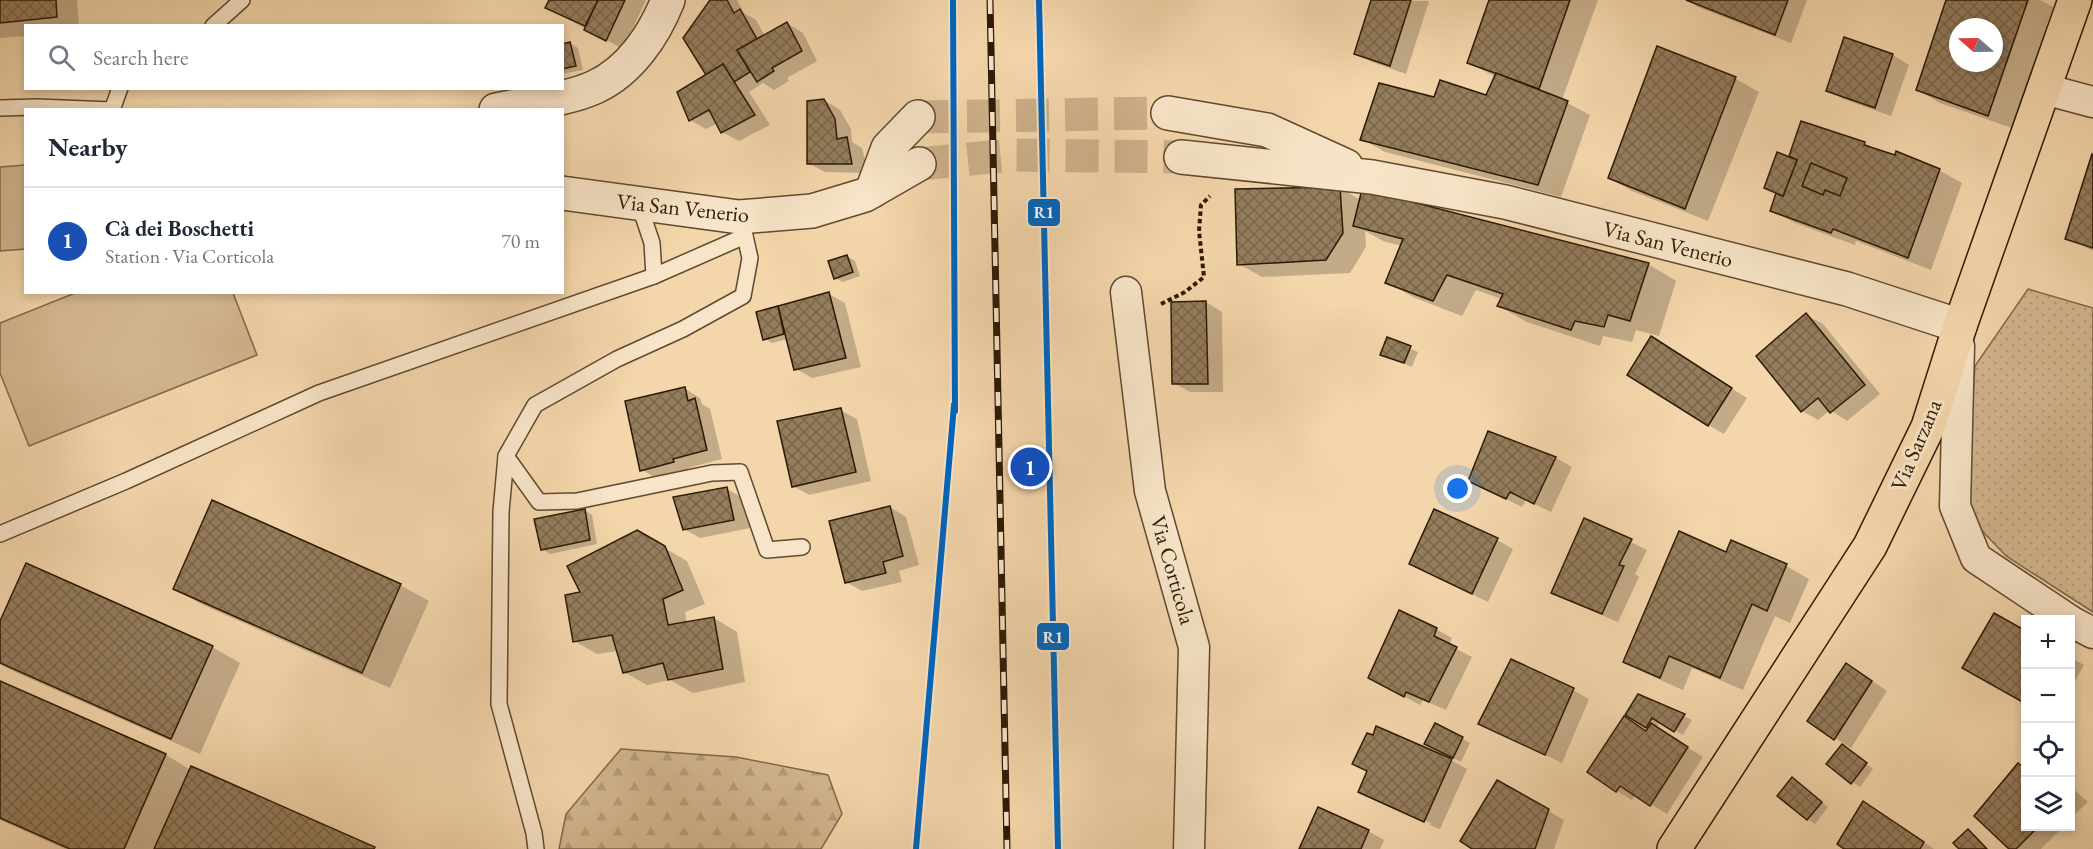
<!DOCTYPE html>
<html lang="en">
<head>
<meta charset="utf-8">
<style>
  :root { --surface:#fff; --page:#f2f2f3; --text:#1f2937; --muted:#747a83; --line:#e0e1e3; --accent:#8f2418 }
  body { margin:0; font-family:"EB Garamond",serif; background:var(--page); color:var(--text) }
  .controls { position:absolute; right:18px; bottom:18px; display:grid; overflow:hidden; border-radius:0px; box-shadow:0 3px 9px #0003 }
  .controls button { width:54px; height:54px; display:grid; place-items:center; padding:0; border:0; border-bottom:2px solid var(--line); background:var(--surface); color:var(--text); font:30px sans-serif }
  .compass { position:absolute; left:1949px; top:18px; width:54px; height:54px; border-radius:50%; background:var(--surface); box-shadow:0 3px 9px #0003; rotate:290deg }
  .you { position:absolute; left:1458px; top:489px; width:21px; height:21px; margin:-15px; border:4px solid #fff; border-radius:50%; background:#1a73e8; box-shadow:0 0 0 9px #1a73e833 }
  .badge { display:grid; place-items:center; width:39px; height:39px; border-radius:50%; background:var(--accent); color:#fff; font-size:20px; font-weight:700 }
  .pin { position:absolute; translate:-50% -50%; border:3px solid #fff; box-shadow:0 2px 6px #0006 }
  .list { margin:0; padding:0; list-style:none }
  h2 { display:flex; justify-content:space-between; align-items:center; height:78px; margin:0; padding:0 24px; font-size:26px }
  h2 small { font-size:20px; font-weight:400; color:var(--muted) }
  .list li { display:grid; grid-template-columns:39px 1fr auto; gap:18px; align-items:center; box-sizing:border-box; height:108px; padding:0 24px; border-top:2px solid var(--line) }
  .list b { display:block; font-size:22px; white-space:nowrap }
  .list p { margin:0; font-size:20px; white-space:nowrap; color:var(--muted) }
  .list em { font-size:20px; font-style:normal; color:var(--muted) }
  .icon { flex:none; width:33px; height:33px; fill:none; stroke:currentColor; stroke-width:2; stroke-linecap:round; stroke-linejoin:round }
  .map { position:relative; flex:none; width:2093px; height:849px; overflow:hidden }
  .search { position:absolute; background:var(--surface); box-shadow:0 3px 9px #0003; left:24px; top:24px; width:540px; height:66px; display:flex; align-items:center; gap:15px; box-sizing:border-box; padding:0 21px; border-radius:0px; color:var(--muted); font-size:22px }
  .panel { position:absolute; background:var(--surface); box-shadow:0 3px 9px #0003; left:24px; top:108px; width:540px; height:186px; border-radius:0px }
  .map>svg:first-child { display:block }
</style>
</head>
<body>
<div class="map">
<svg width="2093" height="849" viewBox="0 0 2093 849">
  <defs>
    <pattern id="forest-firs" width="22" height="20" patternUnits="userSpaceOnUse" patternTransform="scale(1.5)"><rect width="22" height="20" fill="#d2b68f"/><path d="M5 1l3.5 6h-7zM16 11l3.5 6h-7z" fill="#b59c7a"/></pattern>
    <pattern id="park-dots" width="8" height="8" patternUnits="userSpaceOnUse" patternTransform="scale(1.5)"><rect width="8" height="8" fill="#d2b68f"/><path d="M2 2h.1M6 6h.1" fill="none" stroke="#b59c7a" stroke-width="1.8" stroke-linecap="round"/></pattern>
    <pattern id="building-cross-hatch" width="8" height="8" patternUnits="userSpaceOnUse" patternTransform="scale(1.5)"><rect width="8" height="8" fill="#947c5c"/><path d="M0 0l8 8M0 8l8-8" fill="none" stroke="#79654a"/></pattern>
  </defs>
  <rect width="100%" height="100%" fill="#f4d6ab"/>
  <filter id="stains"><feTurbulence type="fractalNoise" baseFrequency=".00333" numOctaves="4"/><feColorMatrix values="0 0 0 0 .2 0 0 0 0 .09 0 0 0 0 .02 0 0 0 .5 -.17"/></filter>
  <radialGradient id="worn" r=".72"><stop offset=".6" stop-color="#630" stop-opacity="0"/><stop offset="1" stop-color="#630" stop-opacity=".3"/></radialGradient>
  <!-- forest -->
  <path fill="url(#forest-firs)" stroke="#80684a" stroke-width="1.5" d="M621 749 736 757 828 775 842 814 821 849H559L566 814Z"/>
  <!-- park -->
  <path fill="url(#park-dots)" stroke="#80684a" stroke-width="1.5" d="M2028 289 2093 308V612L2006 556 1964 512 1975 366Z"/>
  <!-- garden -->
  <g fill="#d2b68f" stroke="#80684a" stroke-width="1.5">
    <path d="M25 165V249L0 251V167Z"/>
    <path d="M75 293H233L257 355 29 446 0 373V323Z"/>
  </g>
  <!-- shadow -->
  <g fill="#0003" fill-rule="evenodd">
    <path d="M0 0H77L79 26H26V36L0 38Z"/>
    <path d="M550 0H646L623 49 547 8Z"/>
    <path d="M712 0H737L744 13 756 20 765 36 787 23 803 33 817 61 787 78 789 81 774 90 763 83 749 92 770 125 739 141 722 132 718 123 706 129 690 120 708 76Z"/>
    <path d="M1372 0 1429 1 1406 74 1372 62 1356 53Z"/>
    <path d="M1491 0H1598L1562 100 1590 115 1561 197 1385 152 1362 139 1435 99 1486 97 1495 77 1468 62Z"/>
    <path d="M1687 0H1807L1791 43 1698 7Z"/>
    <path d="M1948 0H2040L2053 7 2012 128 1940 103 1918 90ZM1958 27H1994V63H1958Z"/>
    <path d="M1845 39 1893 55 1909 65 1891 116 1843 99 1827 90Z"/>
    <path d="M570 43 578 48 583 70 562 74V45Z"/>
    <path d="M1658 48 1736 79 1759 92 1708 221 1632 191 1609 178Z"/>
    <path d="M824 100 840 110 851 129 852 142 862 148 868 173 825 172 808 163Z"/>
    <path d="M1802 123 1865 143 1878 151 1939 170 1962 183 1931 270 1856 241 1855 245 1795 223 1772 210 1798 160Z"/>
    <path d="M2093 157V251L2067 238Z"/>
    <path d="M1340 188 1361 200 1648 264 1676 281 1659 336 1636 330 1632 342 1603 336 1600 346 1527 322 1499 306 1502 299 1476 290 1462 316 1415 298 1387 282 1402 246 1383 241 1365 231 1366 247 1350 273 1262 277 1239 264Z"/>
    <path d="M847 256 855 261 860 276 843 282 835 278Z"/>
    <path d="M829 294 845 303 861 367 812 378 796 369 788 339 772 343 765 339 758 313Z"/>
    <path d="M1206 302 1222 312 1223 392H1190L1174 383Z"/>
    <path d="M1806 315 1823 324 1880 394 1847 421 1830 410 1818 420 1802 411Z"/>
    <path d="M1388 339 1418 352 1412 367 1382 354Z"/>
    <path d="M1667 348 1747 398 1724 434 1708 425Z"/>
    <path d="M684 388 700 398 702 404 710 409 722 459 688 468 690 470 658 479 642 470Z"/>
    <path d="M840 410 857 419 871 481 809 495 793 486Z"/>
    <path d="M1489 433 1556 458 1572 467 1551 512 1526 500 1522 507 1470 481Z"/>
    <path d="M727 489 743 498 750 528 700 538 684 529Z"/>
    <path d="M890 507 906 517 919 565 899 571 902 582 862 591 846 582Z"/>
    <path d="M584 510 592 515 597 544 550 554 542 549Z"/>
    <path d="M1584 520 1647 550 1635 574 1639 577 1618 622 1569 601 1553 592Z"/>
    <path d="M637 532 687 561 705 604 685 612 687 623 714 618 737 632 745 682 693 693 670 680 647 685 624 672 618 651 597 654 574 641 582 593Z"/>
    <path d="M1497 540 1513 549 1488 602 1411 564Z"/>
    <path d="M1727 554 1786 566 1809 579 1790 623 1775 616 1743 690 1692 668 1683 690 1647 674 1624 661Z"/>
    <path d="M400 585 429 601 390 688 203 605 175 589Z"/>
    <path d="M0 625 212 647 240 663 200 754 15 672 0 664Z"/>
    <path d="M1436 629 1452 638 1449 645 1472 657 1446 710 1423 700 1420 705 1385 686Z"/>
    <path d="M2070 657 2084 665 2070 690Z"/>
    <path d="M1862 674 1887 691 1851 748 1846 745 1844 747 1873 769 1860 787 1828 764 1844 744 1809 721Z"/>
    <path d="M0 682 166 755 191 770 192 768 375 849H65L0 820Z"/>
    <path d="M1573 690 1589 699 1562 763 1480 724Z"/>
    <path d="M1639 696 1692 720 1683 735 1660 722 1657 728 1703 757 1667 814 1636 795 1632 800 1617 791 1649 728 1627 715Z"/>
    <path d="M1436 725 1470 743 1461 762 1434 748Z"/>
    <path d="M1373 737 1451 760 1467 769 1440 829 1430 825 1431 823 1374 798V800L1360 791 1369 772 1354 764Z"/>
    <path d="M1498 782 1564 820 1554 849H1474Z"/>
    <path d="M1800 784 1828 807 1815 824 1807 819Z"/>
    <path d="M2070 786 2088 802 2070 819Z"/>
    <path d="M1879 812 1934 849H1847Z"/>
    <path d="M2026 826H2064L2041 849H2011Z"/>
    <path d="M1368 831 1384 840 1380 849H1301Z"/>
    <path d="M1968 831 1976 836 1988 849H1961Z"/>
  </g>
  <!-- building -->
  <g fill="url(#building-cross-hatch)" stroke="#2d1a06" stroke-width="1.5" fill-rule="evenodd">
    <path d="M0 0H56L57 17 0 23Z"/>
    <path d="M549 0H598L585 26 545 8Z"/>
    <path d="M598 0H625L606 41 584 30Z"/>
    <path d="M710 0H727L734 13 740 9 757 39 737 50 750 72 734 82 723 64 706 75 683 38Z"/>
    <path d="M1371 0H1411L1390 66 1354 54Z"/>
    <path d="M1489 0H1570L1539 89 1467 63Z"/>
    <path d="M1686 0H1788L1775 35Z"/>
    <path d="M1946 0H2028L1988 116 1916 90ZM1958 27H1994V63H1958Z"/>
    <path d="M787 22 802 51 772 68 774 71 757 82 737 50Z"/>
    <path d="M1844 37 1893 54 1875 108 1826 91Z"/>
    <path d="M570 42 576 66 562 69V44Z"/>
    <path d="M1657 46 1736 77 1685 209 1608 178Z"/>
    <path d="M723 64 755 115 721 133 709 110 689 121 677 92Z"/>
    <path d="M1496 73 1568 101 1538 185 1360 140 1379 83 1434 97 1440 80 1486 95Z"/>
    <path d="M824 99 835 119 837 139 847 137 852 164H807V101Z"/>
    <path d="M1801 121 1865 142 1864 145 1895 155 1896 151 1940 169 1908 258 1833 229 1831 233 1770 211 1776 193 1783 196 1797 160 1789 156Z"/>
    <path d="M1777 152 1797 160 1783 196 1764 188Z"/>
    <path d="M2092 154 2093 155V248L2065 239Z"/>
    <path d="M1811 163 1847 178 1840 196 1825 190 1823 195 1802 186Z"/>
    <path d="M1340 187 1343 233 1326 260 1237 265 1235 189Z"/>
    <path d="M1362 189 1649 263 1630 321 1608 315 1604 327 1575 321 1571 330 1497 306 1503 294 1447 275 1433 301 1385 283 1403 239 1353 226Z"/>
    <path d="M847 255 853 272 834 279 828 261Z"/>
    <path d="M829 292 846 358 794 370 778 306Z"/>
    <path d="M1206 301 1208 384H1172L1171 302Z"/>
    <path d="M778 306 784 334 763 340 756 312Z"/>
    <path d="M1806 313 1865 385 1830 413 1818 398 1801 412 1756 356Z"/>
    <path d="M1651 336 1732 388 1708 426 1627 375Z"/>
    <path d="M1387 337 1411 346 1404 363 1380 355Z"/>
    <path d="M685 387 688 401 695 398 707 450 673 459 674 462 640 471 625 401Z"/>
    <path d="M841 408 856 472 792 487 777 421Z"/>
    <path d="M1488 431 1556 457 1534 504 1510 492 1506 499 1468 481Z"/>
    <path d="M727 487 734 520 683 530 673 497Z"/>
    <path d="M212 500 401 584 362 673 173 589Z"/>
    <path d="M890 506 903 556 883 562 886 573 845 583 829 521Z"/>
    <path d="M585 509 590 540 541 550 534 519Z"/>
    <path d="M1434 509 1498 538 1472 594 1409 564Z"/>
    <path d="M1584 518 1632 539 1619 565 1624 566 1602 614 1551 593Z"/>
    <path d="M637 530 665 546 683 590 663 599 668 625 714 617 723 669 668 680 663 663 623 673 612 635 573 642 565 595 580 592 567 566Z"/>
    <path d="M1679 531 1726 552 1731 540 1787 564 1767 611 1752 604 1720 678 1669 656 1660 678 1623 662Z"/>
    <path d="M26 563 213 646 171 739 0 663V621Z"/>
    <path d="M1399 610 1437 628 1434 636 1457 647 1429 702 1406 692 1404 697 1368 678Z"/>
    <path d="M1994 613 2026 631V704L1962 668Z"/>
    <path d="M1511 659 1574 688 1545 755 1478 724Z"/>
    <path d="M1846 663 1872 681 1834 740 1807 721Z"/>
    <path d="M0 681 166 754 124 849H70L0 818Z"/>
    <path d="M1638 694 1685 714 1674 732 1652 718 1646 728 1625 715Z"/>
    <path d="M1624 716 1646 731 1651 723 1688 747 1650 806 1620 786 1616 792 1587 772Z"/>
    <path d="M1435 723 1463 737 1453 758 1424 744Z"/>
    <path d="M1376 726 1452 759 1424 822 1358 792 1367 771 1352 764 1367 733 1373 735Z"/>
    <path d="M1842 744 1867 763 1851 784 1826 764Z"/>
    <path d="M2018 763 2026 769V826H2039L2016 849H2009L1974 816Z"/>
    <path d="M191 766 375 847 374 849H154Z"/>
    <path d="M1792 777 1822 802 1807 820 1777 796Z"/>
    <path d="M1497 780 1549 809 1535 849H1472L1460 841Z"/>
    <path d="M1863 801 1924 842 1920 849H1844L1837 844Z"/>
    <path d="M1318 807 1369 830 1361 849H1299Z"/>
    <path d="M1968 829 1987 849H1959L1953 843Z"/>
  </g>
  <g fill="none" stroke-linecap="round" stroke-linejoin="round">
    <!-- tertiary-tunnel -->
    <g stroke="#ccb08a" stroke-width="33" stroke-dasharray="33 16" stroke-linecap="butt">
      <path d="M918 117 1168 113"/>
      <path d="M919 164 1011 155 1181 157"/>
    </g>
    <defs>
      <g id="service">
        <path d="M213 26 242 0"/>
        <path d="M0 108 37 107 112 110 120 88"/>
        <path d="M639 204 652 243 654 276"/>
        <path d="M506 456 539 502 577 501 712 473 740 472 767 550 802 547"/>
        <path d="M0 534 126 481 319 393 654 276 745 236 739 217"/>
        <path d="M536 849 534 833 499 704 501 512 506 456 535 405 617 359 683 329 743 296 750 258 745 236"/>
      </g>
      <g id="minor">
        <path d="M2044 89 2093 102"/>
        <path d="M1126 292 1150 491 1194 647 1189 849"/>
        <path d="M1959 346 1955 506 1976 558 2069 620"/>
        <path d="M2070 621 2093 633"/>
      </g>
      <g id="tertiary">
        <path d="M496 110C527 103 567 100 595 87 630 71 654 35 668 0"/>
        <path d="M1168 113 1267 130 1346 166"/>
        <path d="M1181 157 1372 177 1505 202 1847 289 1960 326"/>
        <path d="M872 191 888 148 918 117"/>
        <path d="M562 193 739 217 812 211 865 195 919 164"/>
      </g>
      <path id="primary" d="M1674 849 1870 546 1928 427 1960 326 2075 0"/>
    </defs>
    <!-- service casing -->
    <use href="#service" stroke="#5f492f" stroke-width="18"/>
    <!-- minor casing -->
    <use href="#minor" stroke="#5f492f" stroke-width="33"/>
    <!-- tertiary casing -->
    <use href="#tertiary" stroke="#5f492f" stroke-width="36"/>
    <!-- primary casing -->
    <use href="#primary" stroke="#2d1a06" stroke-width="36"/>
    <!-- path -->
    <path stroke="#2d1a06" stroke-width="4" stroke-dasharray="4.5 3" stroke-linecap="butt" d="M1161 304 1185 292 1204 277 1199 231 1201 205 1210 196"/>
    <!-- service -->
    <use href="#service" stroke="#f8e4c8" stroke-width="15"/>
    <!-- minor -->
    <use href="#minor" stroke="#f8e4c8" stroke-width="30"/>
    <!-- tertiary -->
    <use href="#tertiary" stroke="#f8e4c8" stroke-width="33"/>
    <!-- primary -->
    <use href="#primary" stroke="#f4d6ab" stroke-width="33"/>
    <defs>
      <g id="rail">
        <path d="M953 0 955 411 954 405"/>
        <path d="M990 0 1007 849"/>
      </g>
    </defs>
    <!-- rail casing -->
    <use href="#rail" stroke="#2d1a06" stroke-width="7"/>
    <!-- rail -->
    <use href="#rail" stroke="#f8e4c8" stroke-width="4.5" stroke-dasharray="14" stroke-linecap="butt"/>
    <defs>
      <g id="rail-1">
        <path d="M953 0 955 411 954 405"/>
        <path d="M1039 0 1058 849"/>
        <path d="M916 849 954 405"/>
      </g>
    </defs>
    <!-- rail-1 casing -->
    <use href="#rail-1" stroke="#f8e4c8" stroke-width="10"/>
    <!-- rail-1 -->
    <use href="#rail-1" stroke="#0065bd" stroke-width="6"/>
  </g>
  <g text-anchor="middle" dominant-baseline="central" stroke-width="6" stroke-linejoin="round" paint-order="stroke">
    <!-- street labels -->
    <g font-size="22" fill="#2d1a06" stroke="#f8e4c8">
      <text transform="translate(683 208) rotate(6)">Via San Venerio</text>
      <text transform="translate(1668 244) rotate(14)">Via San Venerio</text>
      <text transform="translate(1916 445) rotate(-67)">Via Sarzana</text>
      <text transform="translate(1173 570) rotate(74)">Via Corticola</text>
    </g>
  </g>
  <g stroke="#f8e4c8" stroke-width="2">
    <rect x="1027" y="198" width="34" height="29" rx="6" fill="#0065bd"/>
    <rect x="1036" y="622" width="34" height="29" rx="6" fill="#0065bd"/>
  </g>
  <g font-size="16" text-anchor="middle" font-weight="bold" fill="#fff">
    <text x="1044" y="218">R1</text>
    <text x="1053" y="643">R1</text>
  </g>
  <rect width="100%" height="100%" filter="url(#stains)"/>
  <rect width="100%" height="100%" fill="url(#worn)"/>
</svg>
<div class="controls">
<button>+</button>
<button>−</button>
<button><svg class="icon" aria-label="locate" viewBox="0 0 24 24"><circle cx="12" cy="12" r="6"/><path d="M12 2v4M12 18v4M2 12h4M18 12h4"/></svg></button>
<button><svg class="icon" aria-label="layers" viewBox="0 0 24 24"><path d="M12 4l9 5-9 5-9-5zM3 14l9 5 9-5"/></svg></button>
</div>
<svg class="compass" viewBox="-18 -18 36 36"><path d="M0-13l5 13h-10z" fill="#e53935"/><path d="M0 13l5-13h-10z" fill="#747a83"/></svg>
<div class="you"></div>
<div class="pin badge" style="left:1030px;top:467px;background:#1a4fb4">1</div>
<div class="search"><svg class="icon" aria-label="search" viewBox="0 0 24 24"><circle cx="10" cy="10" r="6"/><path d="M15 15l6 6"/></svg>Search here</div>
<section class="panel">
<h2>Nearby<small></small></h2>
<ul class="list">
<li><span class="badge" style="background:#1a4fb4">1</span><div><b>Cà dei Boschetti</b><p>Station · Via Corticola</p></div><em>70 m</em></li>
</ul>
</section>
</div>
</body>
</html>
